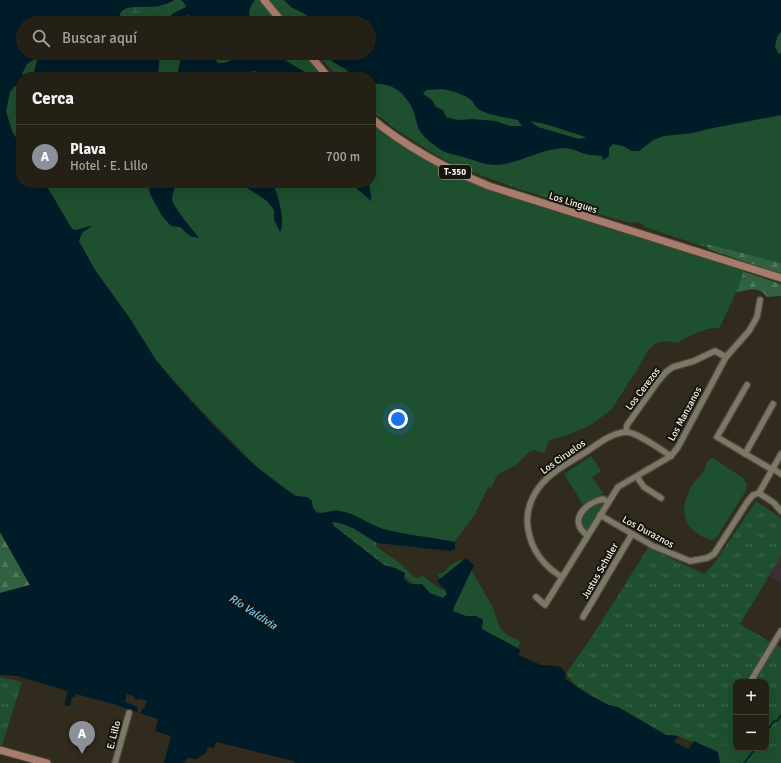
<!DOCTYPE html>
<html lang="es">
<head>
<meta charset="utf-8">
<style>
  :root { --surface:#242015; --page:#302d22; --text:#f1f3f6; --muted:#a3a3a0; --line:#413e34; --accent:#8c9099 }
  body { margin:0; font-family:Signika,sans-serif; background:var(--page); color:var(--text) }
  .controls { position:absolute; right:12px; bottom:12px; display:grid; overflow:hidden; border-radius:8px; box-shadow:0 4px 16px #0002 }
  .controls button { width:36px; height:36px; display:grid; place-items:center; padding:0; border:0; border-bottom:1px solid var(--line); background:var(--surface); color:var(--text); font:20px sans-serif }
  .you { position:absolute; left:398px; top:419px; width:14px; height:14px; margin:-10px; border:3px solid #fff; border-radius:50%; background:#1a73e8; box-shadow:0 0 0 6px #1a73e833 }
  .badge { display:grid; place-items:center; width:26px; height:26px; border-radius:50%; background:var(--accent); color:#fff; font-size:13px; font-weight:700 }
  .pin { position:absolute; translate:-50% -33px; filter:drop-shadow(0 1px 2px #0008) }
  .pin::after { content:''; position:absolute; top:21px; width:14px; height:12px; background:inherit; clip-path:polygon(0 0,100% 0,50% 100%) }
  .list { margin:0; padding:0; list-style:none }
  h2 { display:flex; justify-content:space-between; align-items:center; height:52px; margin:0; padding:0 16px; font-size:17px }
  h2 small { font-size:13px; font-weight:400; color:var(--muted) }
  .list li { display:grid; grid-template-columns:26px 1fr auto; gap:12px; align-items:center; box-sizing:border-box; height:64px; padding:0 16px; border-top:1px solid var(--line) }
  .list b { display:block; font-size:15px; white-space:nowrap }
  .list p { margin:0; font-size:13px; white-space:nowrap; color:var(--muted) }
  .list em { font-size:13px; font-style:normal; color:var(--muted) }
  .icon { flex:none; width:22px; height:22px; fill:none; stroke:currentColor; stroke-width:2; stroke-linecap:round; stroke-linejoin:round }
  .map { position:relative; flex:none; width:781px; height:763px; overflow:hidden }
  .search { position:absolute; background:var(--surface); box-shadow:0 4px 16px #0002; left:16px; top:16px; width:360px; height:44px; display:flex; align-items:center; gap:10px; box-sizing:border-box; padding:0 14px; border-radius:22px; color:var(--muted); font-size:15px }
  .panel { position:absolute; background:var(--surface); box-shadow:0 4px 16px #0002; left:16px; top:72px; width:360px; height:116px; border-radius:16px }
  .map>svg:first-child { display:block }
</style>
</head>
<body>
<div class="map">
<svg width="781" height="763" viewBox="0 0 781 763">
  <defs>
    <pattern id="grass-tufts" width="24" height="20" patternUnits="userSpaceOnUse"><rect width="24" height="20" fill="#1e4f2f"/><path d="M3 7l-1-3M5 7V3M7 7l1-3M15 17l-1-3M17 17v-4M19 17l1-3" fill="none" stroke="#3f694d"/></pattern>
    <pattern id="forest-firs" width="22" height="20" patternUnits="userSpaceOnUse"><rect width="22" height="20" fill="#316140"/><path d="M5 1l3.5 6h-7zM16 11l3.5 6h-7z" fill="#4f785c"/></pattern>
    <pattern id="wetland-marsh" width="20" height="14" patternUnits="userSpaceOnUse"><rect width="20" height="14" fill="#1e4f2f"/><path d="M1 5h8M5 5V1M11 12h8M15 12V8" fill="none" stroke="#3f694d"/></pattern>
  </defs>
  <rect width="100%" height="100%" fill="#302b1c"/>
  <!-- education -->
  <path fill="#3f2d35" d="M781 556V583L769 576Z"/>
  <!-- grass -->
  <g fill="url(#grass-tufts)" fill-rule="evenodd">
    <path d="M316 53H325L345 77H338Z"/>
    <path d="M371 103 462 164 503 178 611 206 716 247H705L645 227 642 224 636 222 632 223 608 217 576 206 522 190 458 167 436 155 397 130 371 110Z"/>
    <path d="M756 501 781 518V556L740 624 781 648V763H720L718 752 678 736 666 735 618 707 610 706 576 686 566 674 593 635 648 548 705 574 715 562ZM736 682H766V748H736Z"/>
    <path d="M0 677 22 682 2 745H0Z"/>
  </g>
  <!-- forest -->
  <g fill="url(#forest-firs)">
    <path d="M713 244 781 263V274L708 249 707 245Z"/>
    <path d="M719 262 745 272 781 284V296L767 297C756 283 747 292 734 292Z"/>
    <path d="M0 532 30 585 0 593Z"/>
  </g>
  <!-- wetland -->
  <g fill="url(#wetland-marsh)">
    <path d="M174 0H181L120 23C114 0 146 9 159 6 164 5 169 3 174 0Z"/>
    <path d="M332 522 353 528 377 543 376 546 395 568 384 565 334 526Z"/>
  </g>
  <!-- green -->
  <g fill="#1e4f2f">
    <path d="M176 0H781V263L706 244 527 188 485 173 464 164 430 147 407 131 371 104V77H343L322 53H369V23H119Z"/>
    <path d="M48 53H305L326 77H21V150L5 123 4 90 28 62Z"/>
    <path d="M371 118 460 174 744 270 739 286 720 327 718 328C704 328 691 335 679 342L675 343 668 341 656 343 648 350 637 370 611 410 589 426 563 437 555 438 551 440 548 442 545 452 542 453 534 450 529 452 516 465 500 473 496 477 492 487 488 488 475 514 453 544 373 541V544L402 565 414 577 417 578 423 576 442 590 444 589 445 587 438 576V573H443C449 565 456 561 465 559L492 606 501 630 509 636 519 640 520 643 517 650 458 619 335 523 312 508 301 496H297L282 487 267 476 249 459 198 407 149 353 93 267 41 183H371Z"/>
    <path d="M591 456 601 471 592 477 603 493 584 506 564 474Z"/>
    <path d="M713 458 743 478 747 484 745 492 717 537 713 540C704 539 697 534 691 528 679 516 685 495 694 482 696 479 700 477 702 473 705 469 706 464 709 459Z"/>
    <path d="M602 500 604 502 587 532 580 526 582 513Z"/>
    <path d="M781 742V763H722L715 758 712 750C718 745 728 744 736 744V748L770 749Z"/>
  </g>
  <!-- water -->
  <g fill="#001c29" fill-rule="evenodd">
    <path d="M0 0H174C169 3 164 5 159 6 146 9 114 0 120 23H23V53H160L158 77H21V87L15 86 10 92 6 111 12 131 21 146V183H45L72 229 76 230 93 225 82 233 79 241 95 270 129 317 156 360 179 388 215 427 254 465 295 496 307 497 312 501 313 508 316 512C325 515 331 509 340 511 355 513 368 524 383 529 406 535 431 537 455 542V549L450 551 377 543 353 528 339 523 332 522 334 526 384 565 395 568 405 573 404 579C409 586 414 584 422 584L430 593 443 598 447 594 444 588 437 581 466 558 474 565 454 607 453 611 466 616H476L483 620 482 629 521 650 518 655 541 665H547L561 667 566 674 565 679C578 687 603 706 618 707L666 735 678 736 674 742 689 749 694 741 718 752 720 763H295L293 761 216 742 214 748 208 747 206 753 199 757 198 759 188 758 183 763H164L171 736 155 731 158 719 113 704 76 694 74 698 72 697 70 706 64 705 68 691 17 676 0 675V593L30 585 0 532ZM38 57 34 72 27 75 22 74 27 64Z"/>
    <path d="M181 0H255C249 7 246 16 254 23H198L197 20 188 15 176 23H167L168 22 172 14 186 7 184 3Z"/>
    <path d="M284 0H781V32L777 37 775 47 779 54 781 53V115L708 129 693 133 664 136 653 140 639 151H632L623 146 613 144 609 148V156L603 160 602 156C596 155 591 156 586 154 578 152 573 148 563 148 540 149 519 164 496 165 484 165 474 160 463 157 457 155 449 154 443 151 435 146 425 139 420 131 416 124 416 116 412 108 404 91 390 82 371 84V77H351L347 70 333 62 325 53H369V23H317L303 13 291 7ZM442 89C450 90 464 94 471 100 474 102 475 107 478 109 491 116 504 117 518 120L522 126H510L495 121 473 119 457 120 446 117 443 110 436 107 432 100 423 94 426 90ZM530 121 545 124 586 137 579 139 538 127Z"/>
    <path d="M182 53H211L218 63H224L234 59 245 58 253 53H278L283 59 313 77H283L282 76 253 71 243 77H178V71Z"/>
    <path d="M147 183H176C175 188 172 194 172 199 173 207 193 230 199 238L190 236 180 227 171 226 162 216 151 196Z"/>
    <path d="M240 183H272C278 193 286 222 280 232L274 220V210L267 201Z"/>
    <path d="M353 183H369L371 195V201L354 186Z"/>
  </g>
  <!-- pier -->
  <path fill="#302b1c" d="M127 694 135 697 134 699 139 700 140 698 147 701 144 709 142 708 141 713 137 712 138 707 125 702Z"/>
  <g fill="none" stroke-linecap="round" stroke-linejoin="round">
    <!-- stream -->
    <g stroke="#001c29" stroke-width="1.5">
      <path d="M766 732 774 721H777L781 715"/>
      <path d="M744 763 756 748"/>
    </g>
    <defs>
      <g id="minor">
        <path d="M747 385 717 437 771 469"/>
        <path d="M626 432 627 425 659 380 666 372 673 367 694 361 715 351 726 357"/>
        <path d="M745 454 773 404"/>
        <path d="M772 468 781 474"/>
        <path d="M637 477 644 487 661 498"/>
        <path d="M759 493 774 503 781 511"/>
        <path d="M600 515 653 546 690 561 707 558 714 554 748 501 753 495 759 493 781 454"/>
        <path d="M587 535C567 520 586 503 603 499L608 502"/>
        <path d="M562 577C530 558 515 518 540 486 551 472 570 462 586 452 598 444 611 433 626 432 637 432 661 450 671 456"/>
        <path d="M536 597 545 605 618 487 671 456 678 447 726 357 749 331 757 317 760 300"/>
        <path d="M583 617 632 534"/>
        <path d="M752 679 781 631"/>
        <path d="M115 763 129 713"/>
      </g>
      <g id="major">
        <path d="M264 0 283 23"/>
        <path d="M308 53 328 77"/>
        <path d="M371 118C406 147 447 169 489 186L781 278"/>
        <path d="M0 750 47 763"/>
      </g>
    </defs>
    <!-- minor casing -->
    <use href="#minor" stroke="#4d493c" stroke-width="8"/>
    <!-- major casing -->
    <use href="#major" stroke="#4d493c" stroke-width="9"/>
    <!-- minor -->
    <use href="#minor" stroke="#7c7766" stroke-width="5.5"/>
    <!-- major -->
    <use href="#major" stroke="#a87c6c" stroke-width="7"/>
  </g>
  <g text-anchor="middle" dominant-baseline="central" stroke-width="4" stroke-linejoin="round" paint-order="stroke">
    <!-- shield labels -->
    <rect fill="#16140d" stroke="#b1afa6" stroke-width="1" x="439" y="165" width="32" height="14" rx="3"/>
    <g font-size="9" font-weight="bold" fill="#f4f2e8">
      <text x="455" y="172">T-350</text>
    </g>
    <!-- street labels -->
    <g font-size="10" fill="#f4f2e8" stroke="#16140d">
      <text transform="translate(573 203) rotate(17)">Los Lingues</text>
      <text transform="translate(643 389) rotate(-53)">Los Cerezos</text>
      <text transform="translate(685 414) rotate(-62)">Los Manzanos</text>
      <text transform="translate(563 457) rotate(-35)">Los Ciruelos</text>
      <text transform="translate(648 532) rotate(28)">Los Duraznos</text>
      <text transform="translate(600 571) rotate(-60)">Justus Schuler</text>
      <text transform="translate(114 735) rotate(-75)">E. Lillo</text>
    </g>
    <!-- water labels -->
    <g font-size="11" font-style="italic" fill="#70cdf6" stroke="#16140d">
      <text transform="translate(253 612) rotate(33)">Río Valdivia</text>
    </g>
  </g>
</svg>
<div class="controls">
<button>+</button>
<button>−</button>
</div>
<div class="you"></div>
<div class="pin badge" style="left:82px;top:754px">A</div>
<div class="search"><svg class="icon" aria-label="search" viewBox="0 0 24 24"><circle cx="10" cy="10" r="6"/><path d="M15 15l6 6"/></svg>Buscar aquí</div>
<section class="panel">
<h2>Cerca<small></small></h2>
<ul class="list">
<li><span class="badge">A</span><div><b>Plava</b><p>Hotel · E. Lillo</p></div><em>700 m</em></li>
</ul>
</section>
</div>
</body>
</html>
